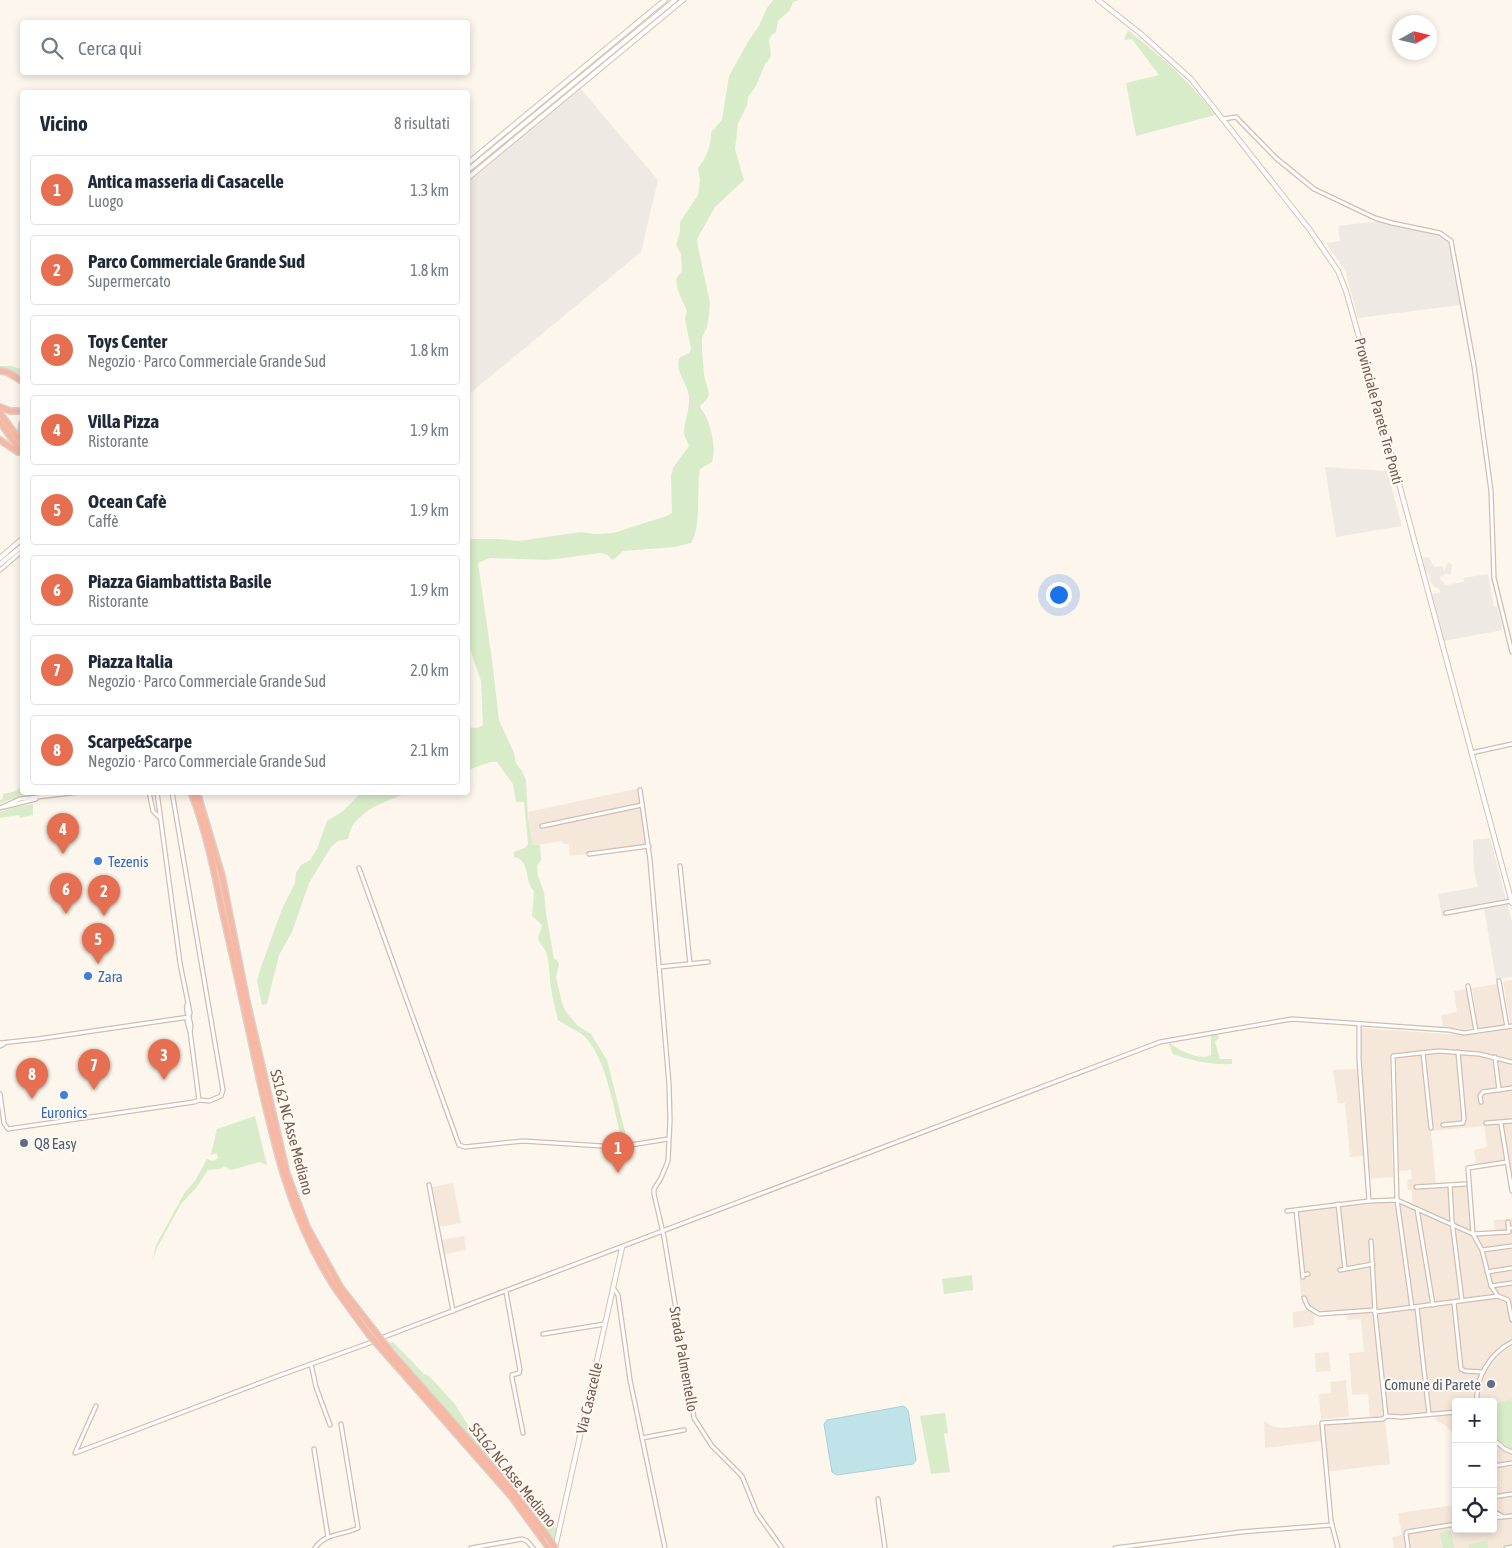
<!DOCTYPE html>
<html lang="it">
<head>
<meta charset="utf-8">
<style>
  :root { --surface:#fff; --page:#f6f6f7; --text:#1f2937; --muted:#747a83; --line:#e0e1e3; --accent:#e76f51 }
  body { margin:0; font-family:"Asap Condensed",sans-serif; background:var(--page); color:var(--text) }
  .controls { position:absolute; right:15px; bottom:15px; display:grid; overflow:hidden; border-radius:5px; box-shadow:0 2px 8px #0003 }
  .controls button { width:45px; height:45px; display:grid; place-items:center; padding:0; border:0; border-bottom:1px solid var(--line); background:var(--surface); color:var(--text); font:25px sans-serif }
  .compass { position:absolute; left:1392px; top:15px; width:45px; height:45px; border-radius:50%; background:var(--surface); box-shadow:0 2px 8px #0003; rotate:82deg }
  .you { position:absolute; left:1058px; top:594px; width:18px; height:18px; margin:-12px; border:4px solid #fff; border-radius:50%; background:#1a73e8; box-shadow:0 0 0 8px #1a73e833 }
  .badge { display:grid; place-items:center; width:32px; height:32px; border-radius:50%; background:var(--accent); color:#fff; font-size:16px; font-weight:700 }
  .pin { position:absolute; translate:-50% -41px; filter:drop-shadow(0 1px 2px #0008) }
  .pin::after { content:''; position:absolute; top:26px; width:18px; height:15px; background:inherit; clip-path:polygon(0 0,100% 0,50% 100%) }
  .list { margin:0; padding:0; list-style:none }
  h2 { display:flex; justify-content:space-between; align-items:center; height:65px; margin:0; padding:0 20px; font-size:21px }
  h2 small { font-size:16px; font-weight:400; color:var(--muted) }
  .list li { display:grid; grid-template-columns:32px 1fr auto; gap:15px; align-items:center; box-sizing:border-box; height:70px; margin:0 10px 10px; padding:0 10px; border:1px solid var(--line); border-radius:5px }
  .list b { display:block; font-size:19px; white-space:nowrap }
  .list p { margin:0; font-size:16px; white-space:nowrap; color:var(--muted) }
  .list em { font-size:16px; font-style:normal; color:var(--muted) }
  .icon { flex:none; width:28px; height:28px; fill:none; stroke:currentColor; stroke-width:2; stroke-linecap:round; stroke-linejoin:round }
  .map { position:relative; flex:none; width:1512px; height:1548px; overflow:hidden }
  .search { position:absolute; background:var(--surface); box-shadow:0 2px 8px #0003; left:20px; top:20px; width:450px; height:55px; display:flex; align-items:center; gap:12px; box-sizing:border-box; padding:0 18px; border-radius:5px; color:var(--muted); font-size:19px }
  .panel { position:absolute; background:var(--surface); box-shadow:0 2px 8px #0003; left:20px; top:90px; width:450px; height:705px; border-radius:5px }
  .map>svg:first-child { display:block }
</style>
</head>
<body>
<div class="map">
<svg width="1512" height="1548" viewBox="0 0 1512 1548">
  <rect width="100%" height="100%" fill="#fdf6ec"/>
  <!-- residential -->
  <g fill="#f5e8da">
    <path d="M640 788 650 847 570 856 569 844H563L562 841 533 846 528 812Z"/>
    <path d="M1512 980V1023L1510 1024 1503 981Z"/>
    <path d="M1497 984 1504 1025 1478 1029 1472 988Z"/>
    <path d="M1467 989 1473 1028 1461 1030 1459 1028 1443 1027 1441 1015 1457 1012 1454 991Z"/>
    <path d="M1361 1028 1462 1035 1512 1029V1200L1506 1165 1477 1169 1474 1150 1487 1147 1484 1126 1431 1131 1436 1183 1470 1181 1476 1233 1495 1232 1494 1220 1512 1219V1548H1394L1392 1537 1402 1535 1398 1513 1456 1505V1529H1493V1402H1456V1453L1452 1432 1446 1426 1436 1420 1435 1416 1385 1420 1390 1464 1325 1472 1322 1441 1265 1448 1264 1421 1272 1426 1281 1428 1370 1419 1368 1394 1352 1395 1349 1353 1364 1352 1361 1319 1348 1320 1347 1315 1320 1316 1314 1314V1325L1293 1328V1312L1307 1310 1302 1299 1300 1287 1295 1213 1297 1207 1380 1198H1395L1412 1203V1190H1408L1407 1180 1412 1179 1411 1170 1399 1171 1396 1058 1404 1057V1052L1390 1054 1393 1177 1369 1179 1361 1056Z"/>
    <path d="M1357 1069 1363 1156 1350 1157 1345 1103H1338L1333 1070Z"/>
    <path d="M453 1183 461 1223 440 1227 432 1187Z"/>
    <path d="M464 1236 466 1250 445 1254 442 1240Z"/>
    <path d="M1329 1352 1331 1371 1316 1372 1315 1353Z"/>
    <path d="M1346 1380 1349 1417 1321 1419 1319 1394 1331 1393 1330 1382Z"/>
  </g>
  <!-- industrial -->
  <g fill="#efe9e4">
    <path d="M580 88 658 180 641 252 468 395V181Z"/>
    <path d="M1381 221 1439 234 1446 238 1451 252 1461 305 1358 318 1345 270 1326 243 1340 241 1338 226Z"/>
    <path d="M1325 467 1387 471 1402 526 1336 537Z"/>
    <path d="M1429 557 1434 567 1443 566 1444 572 1448 562 1452 565 1451 573 1449 575 1447 573 1439 578 1446 585 1464 582 1463 578 1488 574 1494 606H1497L1503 630 1444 641 1432 594 1441 592 1437 587 1435 588 1429 579 1431 577 1426 572 1423 558Z"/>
    <path d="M1490 838 1512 922V977L1496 979 1484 908 1442 917 1438 894 1478 887 1474 871 1473 840Z"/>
  </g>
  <!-- green -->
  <g fill="#d8ecc9">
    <path d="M773 0H799L793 2 790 10 778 21 776 32 771 36 769 40 771 54 770 58 765 64 756 86 748 97 747 106 738 123 735 149 744 180 715 207 697 239 698 247 710 303 709 315 707 327 702 338V350L704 375 709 394 707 399 700 406C701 410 704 412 706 417 712 430 716 447 712 462L700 469C696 490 702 526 691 543L675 547 623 551 613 560 607 555 601 553 548 560 490 558 478 563 492 660 499 720 514 753 516 763 522 771 526 780 528 816 533 845H540L541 860 537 866 538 876 544 892 546 913 554 959 557 960 559 964 556 977 562 1003 566 1012 578 1026 591 1034 607 1060 628 1144 623 1146C615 1115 607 1058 584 1036 576 1029 566 1026 558 1020 555 1009 553 999 551 988 549 976 550 963 546 952 544 947 539 943 538 938L542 925 532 916 534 891C524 882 531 860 514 857V852L525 848 528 844 524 802H516L513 784 497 762H490L468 770V727L477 728 483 725 481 681 469 646 468 539H499L519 541 581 532 595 534 613 533 667 516 672 513 671 476 673 468 689 446C688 441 683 436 684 431 685 419 690 409 689 396 687 382 675 372 679 358L689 353 691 349 685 319 687 311C682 299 677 292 676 279L682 271 681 254 676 245 680 232V222L698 195 700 179 698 168C707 157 711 146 711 132L722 120 729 76 749 40 759 26 767 8Z"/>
    <path d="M1128 30C1161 57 1190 81 1215 115L1136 136 1126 83 1159 75 1132 39 1124 40Z"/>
    <path d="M0 366H12L22 370V379L17 374 0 370Z"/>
    <path d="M22 788V792L39 794 22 796 0 803V800L3 799V794L17 791V789Z"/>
    <path d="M361 793H407C384 802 352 812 348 839L338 841 331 847 309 883 292 932 279 955 267 1004 262 1005 257 981 261 967 282 909 295 883 296 873 301 865 310 860 317 849 327 821 343 811Z"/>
    <path d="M33 804V815L20 818 19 815 0 818V812L16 807Z"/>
    <path d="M1217 1034 1219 1038 1215 1042 1220 1059H1232V1064C1212 1065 1192 1061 1173 1054L1169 1044 1170 1043C1180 1051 1199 1061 1211 1055V1035Z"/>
    <path d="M255 1116 267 1165 260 1162 231 1170 224 1166 220 1169 208 1170 196 1188 181 1204 157 1248 152 1262 156 1245 185 1192 195 1181 207 1159 213 1161 218 1158 217 1153 211 1155 217 1129Z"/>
    <path d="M972 1275 973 1290 944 1294 942 1279Z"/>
    <path d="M393 1342 424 1374 429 1376 454 1403 468 1425 490 1449 557 1530 553 1539 517 1492 389 1343Z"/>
    <path d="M1511 1399 1512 1402V1450L1493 1435V1417H1497L1498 1403Z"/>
    <path d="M945 1413 948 1433 944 1434 950 1472 931 1474 920 1416Z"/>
    <path d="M1451 1531 1454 1548H1443L1440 1533Z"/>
    <path d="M1487 1541 1488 1548H1469L1468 1544Z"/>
  </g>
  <!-- water -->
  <path fill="#bfe3e8" stroke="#a5d3da" d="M904 1406 908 1410 916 1460 913 1464 837 1475 832 1472 824 1424 827 1420Z"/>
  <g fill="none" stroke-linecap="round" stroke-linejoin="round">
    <defs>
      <g id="street">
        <path d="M1223 119 1236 117 1276 158 1314 189 1375 218 1392 223 1440 233 1451 241 1474 366 1491 491 1494 578 1512 652"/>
        <path d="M0 570 22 551"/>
        <path d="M1471 753 1512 744"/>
        <path d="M640 790 650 860 669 1084 670 1120 668 1161 661 1178 654 1189V1194L664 1237 694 1418 712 1446 742 1476 757 1513 782 1548"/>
        <path d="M149 792 153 811 159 817"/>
        <path d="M172 792 223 1090 221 1096 209 1101 199 1100"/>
        <path d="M4 807 36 799"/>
        <path d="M0 808 20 799 80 792"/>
        <path d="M542 826 642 805"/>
        <path d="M589 854 649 846"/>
        <path d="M680 866 690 964"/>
        <path d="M359 868 459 1145 465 1147 523 1141 618 1147 668 1139"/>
        <path d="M1446 913 1511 901"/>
        <path d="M659 967 708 962"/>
        <path d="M1499 981 1507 1027"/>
        <path d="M1468 986 1476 1031"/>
        <path d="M187 1005C184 1014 194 1021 190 1031"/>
        <path d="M1359 1024V1059L1369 1201"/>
        <path d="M0 1043 38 1039 189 1017"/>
        <path d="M0 1046 4 1044"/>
        <path d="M1423 1053 1431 1128"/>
        <path d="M1495 1057 1499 1090"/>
        <path d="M0 1094 4 1123 8 1129 194 1102 199 1100 190 1031 187 1021 190 1013 180 963 157 792"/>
        <path d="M1481 1102 1480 1096 1483 1092 1512 1088"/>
        <path d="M1486 1123 1512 1121"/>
        <path d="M1501 1124 1512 1191"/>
        <path d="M1443 1125 1463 1123 1464 1119 1458 1052"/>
        <path d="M429 1185 453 1311"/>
        <path d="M1450 1185 1452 1221 1462 1301"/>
        <path d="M1416 1187 1465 1184"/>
        <path d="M1338 1204 1345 1269"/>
        <path d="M1417 1209 1433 1305"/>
        <path d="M1296 1210 1303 1277"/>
        <path d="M1287 1211 1369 1201 1397 1200 1473 1234 1509 1232 1508 1222"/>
        <path d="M1511 1228H1512"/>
        <path d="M1371 1241 1375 1312 1386 1416"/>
        <path d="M1482 1250 1512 1246"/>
        <path d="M1340 1270 1373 1264"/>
        <path d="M1487 1272 1512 1268"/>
        <path d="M1303 1275 1308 1274"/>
        <path d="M1491 1286 1512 1283"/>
        <path d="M614 1289 618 1295 630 1380 665 1548"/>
        <path d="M506 1292 520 1370 519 1373 512 1375V1378L523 1433"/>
        <path d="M1498 1296 1491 1286 1482 1250 1473 1234 1468 1168 1507 1162"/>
        <path d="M1304 1298 1308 1307 1319 1314 1375 1310"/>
        <path d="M1454 1303 1461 1369 1465 1371 1483 1372"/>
        <path d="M1412 1308 1397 1200 1393 1056 1439 1051 1479 1054 1512 1062"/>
        <path d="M1417 1308 1429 1414"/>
        <path d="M1375 1312 1498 1296 1508 1300 1512 1320"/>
        <path d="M543 1334 605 1324"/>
        <path d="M381 1338 1160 1042 1292 1019 1449 1030 1464 1033 1512 1026"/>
        <path d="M311 1364 316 1387 330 1425"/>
        <path d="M1426 1386 1453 1384"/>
        <path d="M1477 1402C1475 1378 1490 1353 1512 1342"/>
        <path d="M96 1406 75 1453 278 1376 375 1341"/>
        <path d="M642 1438 684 1430"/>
        <path d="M1493 1439 1505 1449 1512 1452"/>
        <path d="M314 1449 328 1537"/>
        <path d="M1493 1466 1512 1463"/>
        <path d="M1493 1497 1512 1494"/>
        <path d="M878 1499 885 1548"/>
        <path d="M1493 1511 1502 1516"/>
        <path d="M1493 1518 1512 1516"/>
        <path d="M315 1548C325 1533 344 1535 358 1528L341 1424"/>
        <path d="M471 1548 522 1539 527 1541 533 1548"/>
        <path d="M1115 1548 1241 1532 1332 1525"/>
        <path d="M1338 1548 1331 1521 1322 1423 1383 1419 1386 1416 1402 1417 1456 1412"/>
        <path d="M1408 1548 1406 1534 1407 1532 1456 1524"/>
        <path d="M1506 1548 1512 1547"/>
      </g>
      <g id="secondary">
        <path d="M1098 0 1141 34 1191 79 1310 230 1338 271 1346 291 1373 387 1512 903"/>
        <path d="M468 163 665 0"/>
        <path d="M468 170 675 0"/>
        <path d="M468 178 683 0"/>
        <path d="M0 558 22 539"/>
        <path d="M0 564 22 546"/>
        <path d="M555 1548 622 1248"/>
      </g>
      <g id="highway">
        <path d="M0 371 7 372 22 381"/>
        <path d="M0 407 10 411H22"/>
        <path d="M0 413 22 443"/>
        <path d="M0 422 22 453"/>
        <path d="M22 424 21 433 22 439"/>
        <path d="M0 440 18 452"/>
        <path d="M191 792C206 830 214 870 222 909 234 962 246 1015 257 1068 275 1149 291 1221 337 1291"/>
        <path d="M197 792 222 876 247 1002 287 1174 307 1227 341 1288"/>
        <path d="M391 1352 509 1486 547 1536"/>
        <path d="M387 1355 511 1496 549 1548"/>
      </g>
    </defs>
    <!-- street casing -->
    <use href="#street" stroke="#d1beb0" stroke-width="5.5"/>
    <!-- secondary casing -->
    <use href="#secondary" stroke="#d6c0b0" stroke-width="6"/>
    <!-- highway casing -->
    <use href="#highway" stroke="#dad1cd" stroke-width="8"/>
    <!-- street -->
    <use href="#street" stroke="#fff" stroke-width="3"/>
    <!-- secondary -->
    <use href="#secondary" stroke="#fff" stroke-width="4"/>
    <!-- highway -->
    <use href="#highway" stroke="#f7b7a3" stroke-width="5"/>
    <defs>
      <g id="highway-bridge">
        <path d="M341 1288 391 1352"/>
        <path d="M337 1291 370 1336 387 1355"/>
        <path d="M547 1536 555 1548"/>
      </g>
    </defs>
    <!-- highway-bridge casing -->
    <use href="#highway-bridge" stroke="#dad1cd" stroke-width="8" stroke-linecap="butt"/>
    <!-- highway-bridge -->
    <use href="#highway-bridge" stroke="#f7b7a3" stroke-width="5"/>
  </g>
  <!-- markers -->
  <g fill="#3f7fe0" stroke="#fffaf3" stroke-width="2">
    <circle cx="98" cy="861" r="5"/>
    <circle cx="88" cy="976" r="5"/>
    <circle cx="64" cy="1095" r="5"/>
  </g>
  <g fill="#5c6f8a" stroke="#fffaf3" stroke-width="2">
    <circle cx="24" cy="1143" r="5"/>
    <circle cx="1491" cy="1384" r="5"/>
  </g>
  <g text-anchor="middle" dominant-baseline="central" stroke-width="4" stroke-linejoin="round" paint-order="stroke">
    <!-- street labels -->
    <g font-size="15" fill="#7a5c4d" stroke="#fffaf3">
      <text transform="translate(1379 411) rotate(75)">Provinciale Parete Tre Ponti</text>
      <text transform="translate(292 1132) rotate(75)">SS162 NC Asse Mediano</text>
      <text transform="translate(684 1359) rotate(80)">Strada Palmentello</text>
      <text transform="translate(589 1398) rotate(-77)">Via Casacelle</text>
      <text transform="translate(513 1475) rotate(51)">SS162 NC Asse Mediano</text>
    </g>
    <!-- shop labels -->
    <g font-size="15" fill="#366cbe" stroke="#fffaf3" text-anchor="start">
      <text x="108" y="861">Tezenis</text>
      <text x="98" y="976">Zara</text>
      <text x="64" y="1112" text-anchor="middle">Euronics</text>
    </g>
    <!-- service labels -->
    <g font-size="15" fill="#4e5e75" stroke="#fffaf3" text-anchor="start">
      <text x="34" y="1143">Q8 Easy</text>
      <text x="1481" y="1384" text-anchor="end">Comune di Parete</text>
    </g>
  </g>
</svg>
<div class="controls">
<button>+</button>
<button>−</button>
<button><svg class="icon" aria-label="locate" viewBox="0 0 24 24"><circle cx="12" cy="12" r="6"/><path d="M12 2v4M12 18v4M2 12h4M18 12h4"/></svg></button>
</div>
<svg class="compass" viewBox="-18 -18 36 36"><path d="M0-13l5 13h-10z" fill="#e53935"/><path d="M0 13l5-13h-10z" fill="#747a83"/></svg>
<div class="you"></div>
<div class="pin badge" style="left:618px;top:1173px">1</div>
<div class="pin badge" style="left:104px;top:916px">2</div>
<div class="pin badge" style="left:164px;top:1080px">3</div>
<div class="pin badge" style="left:63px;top:854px">4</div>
<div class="pin badge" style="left:98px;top:964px">5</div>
<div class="pin badge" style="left:66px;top:914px">6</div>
<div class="pin badge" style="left:94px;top:1090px">7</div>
<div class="pin badge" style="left:32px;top:1099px">8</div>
<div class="search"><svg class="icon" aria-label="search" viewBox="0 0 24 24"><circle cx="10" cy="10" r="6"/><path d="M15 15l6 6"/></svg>Cerca qui</div>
<section class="panel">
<h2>Vicino<small>8 risultati</small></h2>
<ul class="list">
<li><span class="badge">1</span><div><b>Antica masseria di Casacelle</b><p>Luogo</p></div><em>1.3 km</em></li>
<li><span class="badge">2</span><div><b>Parco Commerciale Grande Sud</b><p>Supermercato</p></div><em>1.8 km</em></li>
<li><span class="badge">3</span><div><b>Toys Center</b><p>Negozio · Parco Commerciale Grande Sud</p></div><em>1.8 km</em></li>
<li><span class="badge">4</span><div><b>Villa Pizza</b><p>Ristorante</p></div><em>1.9 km</em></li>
<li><span class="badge">5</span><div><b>Ocean Cafè</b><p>Caffè</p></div><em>1.9 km</em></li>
<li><span class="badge">6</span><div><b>Piazza Giambattista Basile</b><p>Ristorante</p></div><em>1.9 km</em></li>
<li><span class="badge">7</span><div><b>Piazza Italia</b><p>Negozio · Parco Commerciale Grande Sud</p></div><em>2.0 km</em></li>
<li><span class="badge">8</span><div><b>Scarpe&amp;Scarpe</b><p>Negozio · Parco Commerciale Grande Sud</p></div><em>2.1 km</em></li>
</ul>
</section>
</div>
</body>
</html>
